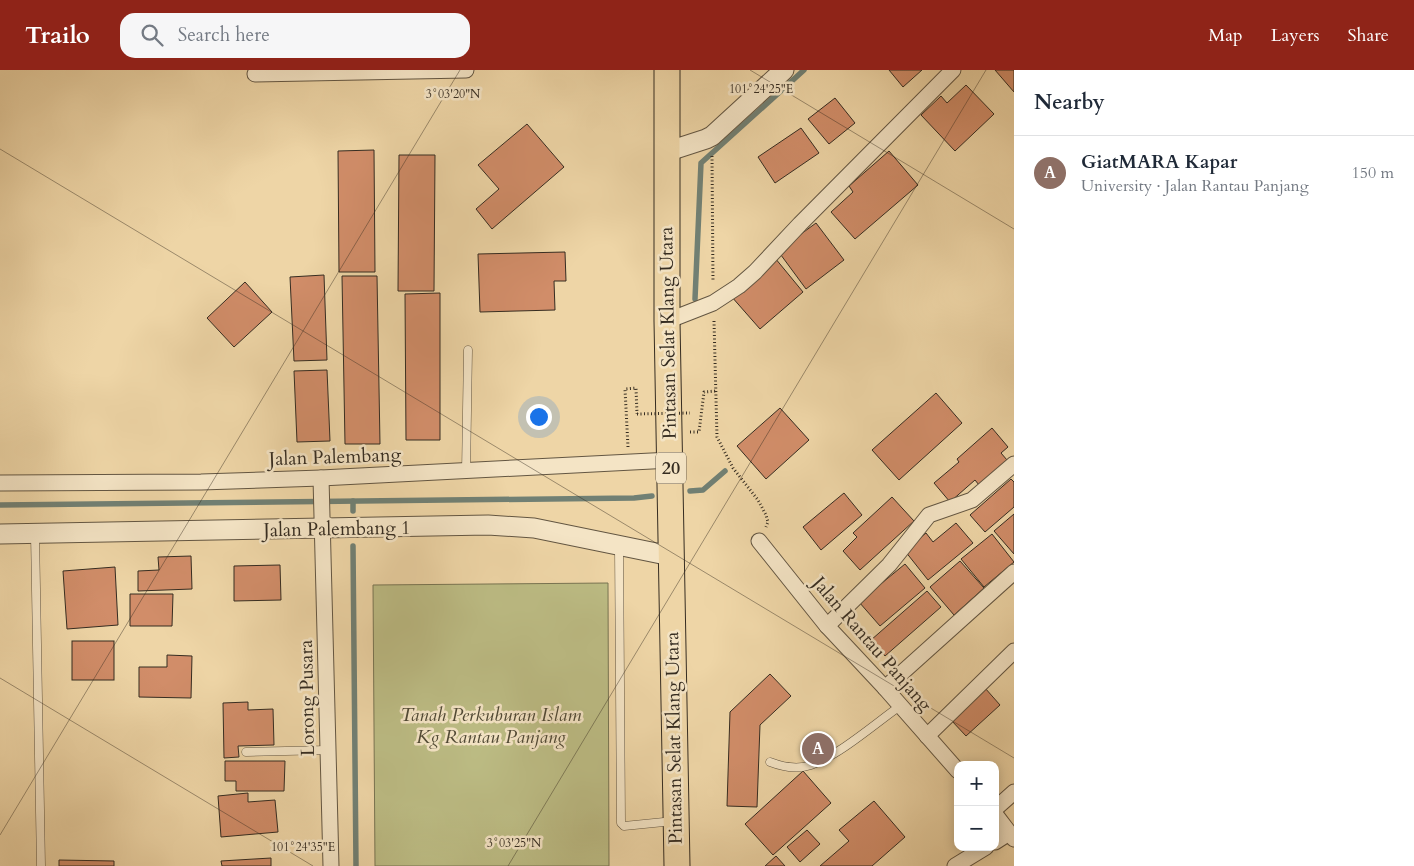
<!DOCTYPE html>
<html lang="en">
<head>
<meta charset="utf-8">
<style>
  :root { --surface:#fff; --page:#f6f6f7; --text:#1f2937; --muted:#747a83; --line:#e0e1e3; --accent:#8f2418 }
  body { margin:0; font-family:Cardo,serif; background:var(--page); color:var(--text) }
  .controls { position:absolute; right:15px; bottom:15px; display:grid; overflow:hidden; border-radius:10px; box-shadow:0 2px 12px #0003 }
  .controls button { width:45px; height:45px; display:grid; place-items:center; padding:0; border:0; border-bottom:1px solid var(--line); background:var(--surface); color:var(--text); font:25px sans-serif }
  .you { position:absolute; left:538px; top:346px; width:18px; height:18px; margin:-12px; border:4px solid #fff; border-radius:50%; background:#1a73e8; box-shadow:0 0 0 8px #1a73e833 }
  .badge { display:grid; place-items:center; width:32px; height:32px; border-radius:50%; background:var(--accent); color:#fff; font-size:16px; font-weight:700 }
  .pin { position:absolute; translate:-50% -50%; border:2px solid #fff; box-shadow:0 1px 5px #0006 }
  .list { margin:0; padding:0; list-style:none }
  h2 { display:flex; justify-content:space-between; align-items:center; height:65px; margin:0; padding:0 20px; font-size:21px }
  h2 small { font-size:16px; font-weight:400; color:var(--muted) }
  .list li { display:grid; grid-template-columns:32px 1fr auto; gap:15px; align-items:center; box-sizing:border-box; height:75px; padding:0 20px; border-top:1px solid var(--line) }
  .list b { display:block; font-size:19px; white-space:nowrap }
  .list p { margin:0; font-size:16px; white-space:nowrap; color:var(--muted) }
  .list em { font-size:16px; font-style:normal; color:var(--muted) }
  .icon { flex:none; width:28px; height:28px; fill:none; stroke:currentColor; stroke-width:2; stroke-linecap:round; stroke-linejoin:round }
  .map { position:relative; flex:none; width:1014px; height:796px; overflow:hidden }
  header { display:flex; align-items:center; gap:30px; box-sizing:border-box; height:70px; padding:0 25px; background:var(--accent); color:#fff }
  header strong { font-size:24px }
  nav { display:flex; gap:28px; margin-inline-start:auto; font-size:18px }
  .search { width:350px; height:45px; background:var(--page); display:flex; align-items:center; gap:12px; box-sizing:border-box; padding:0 18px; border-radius:15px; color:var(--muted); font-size:19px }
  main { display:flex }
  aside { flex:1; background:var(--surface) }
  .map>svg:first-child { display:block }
</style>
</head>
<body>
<header>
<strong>Trailo</strong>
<div class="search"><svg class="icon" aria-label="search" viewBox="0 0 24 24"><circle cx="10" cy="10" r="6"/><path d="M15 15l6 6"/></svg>Search here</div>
<nav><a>Map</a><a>Layers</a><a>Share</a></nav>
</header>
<main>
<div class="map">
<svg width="1014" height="796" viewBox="0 0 1014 796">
  <rect width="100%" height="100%" fill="#eed5a6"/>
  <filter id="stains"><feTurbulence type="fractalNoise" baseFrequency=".004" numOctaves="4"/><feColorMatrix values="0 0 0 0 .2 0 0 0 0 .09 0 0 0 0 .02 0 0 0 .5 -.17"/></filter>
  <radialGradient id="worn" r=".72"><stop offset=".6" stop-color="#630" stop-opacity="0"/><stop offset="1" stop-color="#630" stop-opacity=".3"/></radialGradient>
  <!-- green -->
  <path fill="#bcbc84" stroke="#787452" d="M608 513 609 796H375L373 515Z"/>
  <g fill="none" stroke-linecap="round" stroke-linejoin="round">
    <!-- stream -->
    <g stroke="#718074" stroke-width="5.5">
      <path d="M695 229 701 93 804 0"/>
      <path d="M690 421 703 420 725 401"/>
      <path d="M353 431V441"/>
      <path d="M0 435 634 428 652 426"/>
      <path d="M353 476 356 796"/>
    </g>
  </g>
  <!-- building -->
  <g fill="#d18d69" stroke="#352c21">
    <path d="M889 0H922L903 17Z"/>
    <path d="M995 0H1014V22Z"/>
    <path d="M966 15 994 44 955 81 921 45 941 26 947 33Z"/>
    <path d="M835 28 855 53 829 74 808 49Z"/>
    <path d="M527 54 564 97 492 159 476 139 499 119 478 95Z"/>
    <path d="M801 58 819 83 775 113 758 87Z"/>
    <path d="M374 80 375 202H339L338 81Z"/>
    <path d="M889 81 918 115 855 169 831 142 853 122 849 116Z"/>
    <path d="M399 85H435L434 221H398Z"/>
    <path d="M816 153 844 190 806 219 778 181Z"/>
    <path d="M565 182 566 211H554L555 240 480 242 478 184Z"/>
    <path d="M775 188 803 222 760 259 731 226Z"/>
    <path d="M324 205 327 290 294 291 290 207Z"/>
    <path d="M342 206H377L380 374H345Z"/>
    <path d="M245 212 272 242 234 277 207 248Z"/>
    <path d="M440 223V370H406L405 224Z"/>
    <path d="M327 300 330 371 297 372 294 301Z"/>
    <path d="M936 323 962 353 899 410 872 380Z"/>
    <path d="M780 338 809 370 766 409 737 376Z"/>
    <path d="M992 358 1008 377 1001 383 1007 390 979 415 975 410 950 432 934 413 959 392 957 389Z"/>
    <path d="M1011 409 1014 412V437L985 462 970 445Z"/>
    <path d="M844 423 862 445 821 480 803 457Z"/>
    <path d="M892 427 914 451 860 500 843 481 857 467 853 463Z"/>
    <path d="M1014 444V484L994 461Z"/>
    <path d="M956 453 973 473 928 510 905 481 926 463 933 472Z"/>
    <path d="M992 464 1014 492 984 517 961 489Z"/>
    <path d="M191 486 192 519 138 521V501L159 500 158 487Z"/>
    <path d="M960 491 984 518 954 545 930 517Z"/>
    <path d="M905 494 925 518 880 556 859 532Z"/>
    <path d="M280 495 281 530 234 531V496Z"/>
    <path d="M115 497 118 555 67 559 63 501Z"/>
    <path d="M927 521 941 537 885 586 871 570Z"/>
    <path d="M130 524H173L172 556H130Z"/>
    <rect x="72" y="571" width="42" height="39"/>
    <path d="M167 585 192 586 191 628 139 627V597H167Z"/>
    <path d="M770 604 791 626 760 655 757 737 727 736 730 642Z"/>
    <path d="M985 618 1000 635 966 666 951 650Z"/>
    <path d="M248 632V640L273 639 274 675 238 676 239 687 224 688 223 633Z"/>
    <path d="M225 691H285L284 721H236V711H225Z"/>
    <path d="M803 701 831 733 773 785 745 754Z"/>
    <path d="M248 723V732L275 730 278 762 221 767 218 726Z"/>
    <path d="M874 731 905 767 872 796H820L849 771 839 760Z"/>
    <path d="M807 760 820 774 800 792 787 777Z"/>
    <path d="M776 786 785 796H765Z"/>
    <path d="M271 788V796H222L221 791Z"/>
    <path d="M59 790 114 791V796H59Z"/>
  </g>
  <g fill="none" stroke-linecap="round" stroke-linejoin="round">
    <defs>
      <g id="service">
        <path d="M466 402 468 280"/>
        <path d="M35 464 41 796"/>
        <path d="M619 476 621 753 624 756 674 751"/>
        <path d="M246 682 328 680"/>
        <path d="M770 692C783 697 797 700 811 695 838 686 876 653 900 636"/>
      </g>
      <g id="minor">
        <path d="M255 4 466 0"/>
        <path d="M667 251 713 233 739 216 755 202 800 154 953 0"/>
        <path d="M321 408 331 796"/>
        <path d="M0 413 201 412 321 408 671 390"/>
        <path d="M759 471 827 556 885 618 958 701"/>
        <path d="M827 556 889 495 929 445 972 430 1014 394"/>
        <path d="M885 618 1014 502"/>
        <path d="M927 666 1014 581"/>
        <path d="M995 739 1014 722"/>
        <path d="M995 744 1014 769"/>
        <path d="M995 772 1009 763"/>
        <path d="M955 796 986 777"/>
      </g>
      <g id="tertiary">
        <path d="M666 82 706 69 712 66 784 0"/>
        <path d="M0 464 488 455 534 458 671 486"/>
      </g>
      <path id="trunk" d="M667 0V251L677 796"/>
    </defs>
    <!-- service casing -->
    <use href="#service" stroke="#635642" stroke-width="9"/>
    <!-- minor casing -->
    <use href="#minor" stroke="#635642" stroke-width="17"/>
    <!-- tertiary casing -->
    <use href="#tertiary" stroke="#635642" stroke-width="21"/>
    <!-- trunk casing -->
    <use href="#trunk" stroke="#352c21" stroke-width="27"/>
    <!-- path -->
    <g stroke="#352c21" stroke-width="3" stroke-dasharray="1 2.5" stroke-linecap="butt">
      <path d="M712 86 713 212"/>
      <path d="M714 251 717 367 733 398 758 430 766 445 768 452 766 457"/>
      <path d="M690 362H699L704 322 716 321"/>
      <path d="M628 377 625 319 636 318 637 344"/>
    </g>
    <!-- service -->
    <use href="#service" stroke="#f4e4c5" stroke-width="8"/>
    <!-- minor -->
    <use href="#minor" stroke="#f4e4c5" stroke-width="15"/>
    <!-- tertiary -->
    <use href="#tertiary" stroke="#f4e4c5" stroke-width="19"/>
    <!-- trunk -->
    <use href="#trunk" stroke="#eed5a6" stroke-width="25"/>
    <!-- path-bridge -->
    <path stroke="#352c21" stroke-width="3" stroke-dasharray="1 2.5" stroke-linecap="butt" d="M637 344 690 343"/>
  </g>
  <!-- ticks -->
  <path fill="none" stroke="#352c21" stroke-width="1" stroke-opacity="0.45" d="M750 0 1014 159M0 79 1014 688M0 608 313 796M0 765 460 0M508 796 986 0"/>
  <g text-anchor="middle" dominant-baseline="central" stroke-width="5" stroke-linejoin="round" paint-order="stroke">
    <!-- shield labels -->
    <rect fill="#f4e4c5" stroke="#6e6352" stroke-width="1" x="656" y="382.5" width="30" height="31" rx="4"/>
    <g font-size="18" font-weight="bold" fill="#352c21">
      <text x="671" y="398">20</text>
    </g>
    <!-- street labels -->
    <g font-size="19" fill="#352c21" stroke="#f4e4c5">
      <text transform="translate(668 263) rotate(-91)">Pintasan Selat Klang Utara</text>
      <text transform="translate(335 387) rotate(-2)">Jalan Palembang</text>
      <text transform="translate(337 459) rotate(-1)">Jalan Palembang 1</text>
      <text transform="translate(872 574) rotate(49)">Jalan Rantau Panjang</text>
      <text transform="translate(307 628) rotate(-91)">Lorong Pusara</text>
      <text transform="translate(674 668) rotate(-91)">Pintasan Selat Klang Utara</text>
    </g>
    <!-- park labels -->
    <g font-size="19" font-style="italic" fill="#504935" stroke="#f4e4c5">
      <text x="491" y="645">Tanah Perkuburan Islam<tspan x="491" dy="22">Kg Rantau Panjang</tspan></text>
    </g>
  </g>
  <g font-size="12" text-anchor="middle" fill="#352c21" stroke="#f4e4c5" stroke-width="5" stroke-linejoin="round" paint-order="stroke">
    <text x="761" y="23">101°24'25"E</text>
    <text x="453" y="28">3°03'20"N</text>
    <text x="514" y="777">3°03'25"N</text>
    <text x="303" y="781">101°24'35"E</text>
  </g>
  <rect width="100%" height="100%" filter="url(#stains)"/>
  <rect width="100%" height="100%" fill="url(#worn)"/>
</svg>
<div class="controls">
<button>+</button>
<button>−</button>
</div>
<div class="you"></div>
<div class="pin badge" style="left:818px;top:679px;background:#8d6e63">A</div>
</div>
<aside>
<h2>Nearby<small></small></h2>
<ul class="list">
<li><span class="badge" style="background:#8d6e63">A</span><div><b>GiatMARA Kapar</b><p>University · Jalan Rantau Panjang</p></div><em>150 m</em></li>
</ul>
</aside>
</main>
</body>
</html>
